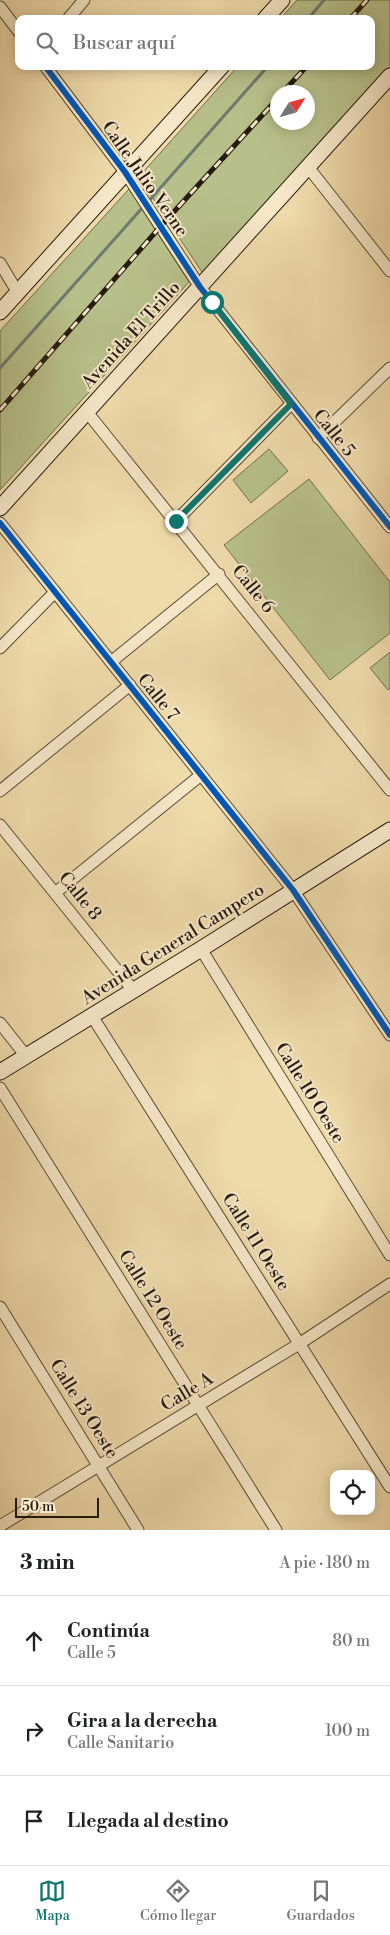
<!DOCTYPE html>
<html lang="es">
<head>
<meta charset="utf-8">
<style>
  :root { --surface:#fff; --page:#f6f6f6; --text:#202124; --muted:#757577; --line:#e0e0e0; --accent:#0f766e }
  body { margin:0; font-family:"Libre Bodoni",serif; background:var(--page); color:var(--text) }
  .controls { position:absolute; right:15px; bottom:15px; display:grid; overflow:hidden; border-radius:10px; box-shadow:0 2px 12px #0003 }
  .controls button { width:45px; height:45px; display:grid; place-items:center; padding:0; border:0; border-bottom:1px solid var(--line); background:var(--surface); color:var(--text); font:25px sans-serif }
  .compass { position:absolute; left:270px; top:85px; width:45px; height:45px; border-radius:50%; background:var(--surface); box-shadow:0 2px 12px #0003; rotate:53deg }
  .scale { position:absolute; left:15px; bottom:12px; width:84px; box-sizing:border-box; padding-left:5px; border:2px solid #271b0f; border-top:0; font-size:14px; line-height:18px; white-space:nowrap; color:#271b0f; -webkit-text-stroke:4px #f5e7c8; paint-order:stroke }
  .stop { position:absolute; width:15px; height:15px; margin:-11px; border:4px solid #0f766e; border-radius:50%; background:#fff }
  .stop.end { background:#0f766e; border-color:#fff; box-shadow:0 1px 5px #0008 }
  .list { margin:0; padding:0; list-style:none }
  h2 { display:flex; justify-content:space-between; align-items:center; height:65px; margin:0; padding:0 20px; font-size:21px }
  h2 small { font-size:16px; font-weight:400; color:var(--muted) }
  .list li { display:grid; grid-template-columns:32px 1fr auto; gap:15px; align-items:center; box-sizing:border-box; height:90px; padding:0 20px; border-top:1px solid var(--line) }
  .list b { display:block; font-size:19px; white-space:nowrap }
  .list p { margin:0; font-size:16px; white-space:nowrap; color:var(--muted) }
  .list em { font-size:16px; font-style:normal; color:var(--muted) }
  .icon { flex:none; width:28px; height:28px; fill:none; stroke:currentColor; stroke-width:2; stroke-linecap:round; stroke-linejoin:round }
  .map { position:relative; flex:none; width:390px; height:1530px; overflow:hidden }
  .search { position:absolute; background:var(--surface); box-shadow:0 2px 12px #0003; left:15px; right:15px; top:15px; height:55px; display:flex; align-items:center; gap:12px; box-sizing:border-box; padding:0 18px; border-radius:10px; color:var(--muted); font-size:19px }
  .sheet { height:335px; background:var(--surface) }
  nav { display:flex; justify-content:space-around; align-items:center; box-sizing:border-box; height:70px; border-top:1px solid var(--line); background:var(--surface); font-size:14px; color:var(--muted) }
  nav a { display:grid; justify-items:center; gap:2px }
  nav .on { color:var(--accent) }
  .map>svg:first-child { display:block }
</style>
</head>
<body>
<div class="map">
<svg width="390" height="1530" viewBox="0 0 390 1530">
  <rect width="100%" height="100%" fill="#efdaaa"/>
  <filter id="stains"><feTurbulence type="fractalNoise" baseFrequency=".004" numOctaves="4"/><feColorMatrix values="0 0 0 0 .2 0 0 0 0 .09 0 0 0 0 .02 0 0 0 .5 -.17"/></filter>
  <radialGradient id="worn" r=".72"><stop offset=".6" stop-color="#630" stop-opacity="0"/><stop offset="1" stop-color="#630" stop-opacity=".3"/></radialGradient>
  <!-- green -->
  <g fill="#b7c08a" stroke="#6f6e4c" fill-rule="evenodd">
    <path d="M297 0H390V71L204 275 144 185 145 170 238 66H371V19H280ZM278 92H308V122H278Z"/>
    <path d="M129 189 189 282 0 490V331Z"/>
    <path d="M269 449 288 471 251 503 233 480Z"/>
    <path d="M309 479 390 582V633L330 680 224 545Z"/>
    <path d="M390 652V688L388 690 370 668Z"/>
  </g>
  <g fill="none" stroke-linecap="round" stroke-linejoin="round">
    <!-- stream -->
    <g stroke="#6d7a6f" stroke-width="3">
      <path d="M308 19 324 0"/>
      <path d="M148 202 268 66"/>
      <path d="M0 368 143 207"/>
    </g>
    <defs>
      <g id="street">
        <path d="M0 7 19 32"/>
        <path d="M68 19 84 0"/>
        <path d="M45 66 125 172 200 287 390 527"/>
        <path d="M308 167 390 271"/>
        <path d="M0 263 18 293"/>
        <path d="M87 412 390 790"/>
        <path d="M318 438 390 368"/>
        <path d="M176 521 291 404"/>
        <path d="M0 523 293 890 390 1035"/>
        <path d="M0 648 55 592"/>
        <path d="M111 662 219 574"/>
        <path d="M0 791 130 685"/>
        <path d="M0 825 133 990"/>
        <path d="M55 893 201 775"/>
        <path d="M201 949 390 1255"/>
        <path d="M92 1016 390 1487"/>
        <path d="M0 1023 26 1056"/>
        <path d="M0 1088 276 1530"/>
        <path d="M0 1307 138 1530"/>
        <path d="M0 1526 299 1344 390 1284"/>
      </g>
      <g id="secondary">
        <path d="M265 19 282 0"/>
        <path d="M0 312 222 66"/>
        <path d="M0 508 390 76"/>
        <path d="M0 1072 201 949 390 830"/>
      </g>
    </defs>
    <!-- street casing -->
    <use href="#street" stroke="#594b36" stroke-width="13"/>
    <!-- secondary casing -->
    <use href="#secondary" stroke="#271b0f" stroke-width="17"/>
    <!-- street -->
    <use href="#street" stroke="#f5e7c8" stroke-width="11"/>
    <!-- secondary -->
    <use href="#secondary" stroke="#f5e7c8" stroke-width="15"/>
    <defs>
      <g id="rail">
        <path d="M350 19 367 0"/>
        <path d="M283 92 307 66"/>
        <path d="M0 410 160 227 278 98"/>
      </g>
    </defs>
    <!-- rail casing -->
    <use href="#rail" stroke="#271b0f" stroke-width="5"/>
    <!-- rail -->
    <use href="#rail" stroke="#f5e7c8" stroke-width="3" stroke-dasharray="9" stroke-linecap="butt"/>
    <defs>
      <g id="cycleway">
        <path d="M45 66 125 172 200 287 390 527"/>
        <path d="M0 523 293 890 390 1035"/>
      </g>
    </defs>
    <!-- cycleway casing -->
    <use href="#cycleway" stroke="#f5e7c8" stroke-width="9"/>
    <!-- cycleway -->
    <use href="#cycleway" stroke="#0057b8" stroke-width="6"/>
  </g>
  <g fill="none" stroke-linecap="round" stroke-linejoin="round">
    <!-- route -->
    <path stroke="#0f766e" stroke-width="6" d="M176 521 291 404 212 302"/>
  </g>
  <g text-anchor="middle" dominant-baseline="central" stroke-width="4" stroke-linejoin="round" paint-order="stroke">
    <!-- street labels -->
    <g font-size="18" fill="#271b0f" stroke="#f5e7c8">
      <text transform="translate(145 179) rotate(55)">Calle Julio Verne</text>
      <text transform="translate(131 335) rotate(-48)">Avenida El Trillo</text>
      <text transform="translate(334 433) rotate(51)">Calle 5</text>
      <text transform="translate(253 589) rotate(51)">Calle 6</text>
      <text transform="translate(158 697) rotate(51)">Calle 7</text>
      <text transform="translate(80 896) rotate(51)">Calle 8</text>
      <text transform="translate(173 944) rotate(-32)">Avenida General Campero</text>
      <text transform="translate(310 1093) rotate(58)">Calle 10 Oeste</text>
      <text transform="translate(256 1242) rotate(58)">Calle 11 Oeste</text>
      <text transform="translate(153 1300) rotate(58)">Calle 12 Oeste</text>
      <text transform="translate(187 1392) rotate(-31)">Calle A</text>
      <text transform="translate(84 1409) rotate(58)">Calle 13 Oeste</text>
    </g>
  </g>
  <rect width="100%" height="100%" filter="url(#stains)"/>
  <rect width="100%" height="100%" fill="url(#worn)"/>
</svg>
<div class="controls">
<button><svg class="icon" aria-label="locate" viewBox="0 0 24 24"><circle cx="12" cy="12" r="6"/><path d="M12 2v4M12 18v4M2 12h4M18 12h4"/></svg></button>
</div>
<svg class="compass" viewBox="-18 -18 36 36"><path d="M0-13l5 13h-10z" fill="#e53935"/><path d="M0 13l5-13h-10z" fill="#757577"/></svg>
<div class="scale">50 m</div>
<div class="stop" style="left:212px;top:302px"></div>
<div class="stop end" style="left:176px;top:521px"></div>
<div class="search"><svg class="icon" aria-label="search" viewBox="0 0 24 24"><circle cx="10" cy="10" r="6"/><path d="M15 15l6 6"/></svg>Buscar aquí</div>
</div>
<section class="sheet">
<h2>3 min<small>A pie · 180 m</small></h2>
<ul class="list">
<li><svg class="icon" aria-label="ahead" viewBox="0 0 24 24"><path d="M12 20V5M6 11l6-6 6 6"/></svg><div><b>Continúa</b><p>Calle 5</p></div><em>80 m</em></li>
<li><svg class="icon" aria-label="right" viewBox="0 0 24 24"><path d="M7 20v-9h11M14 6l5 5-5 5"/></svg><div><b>Gira a la derecha</b><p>Calle Sanitario</p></div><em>100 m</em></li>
<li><svg class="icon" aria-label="arrive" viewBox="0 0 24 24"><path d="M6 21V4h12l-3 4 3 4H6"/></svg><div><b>Llegada al destino</b></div></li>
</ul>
</section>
<nav>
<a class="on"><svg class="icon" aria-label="map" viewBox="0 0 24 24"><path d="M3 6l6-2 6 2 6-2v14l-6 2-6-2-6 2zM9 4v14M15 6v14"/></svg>Mapa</a>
<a><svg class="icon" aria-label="directions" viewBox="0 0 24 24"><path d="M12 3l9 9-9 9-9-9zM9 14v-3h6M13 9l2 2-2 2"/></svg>Cómo llegar</a>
<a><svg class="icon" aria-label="saved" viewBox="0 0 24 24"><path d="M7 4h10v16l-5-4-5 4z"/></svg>Guardados</a>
</nav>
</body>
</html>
